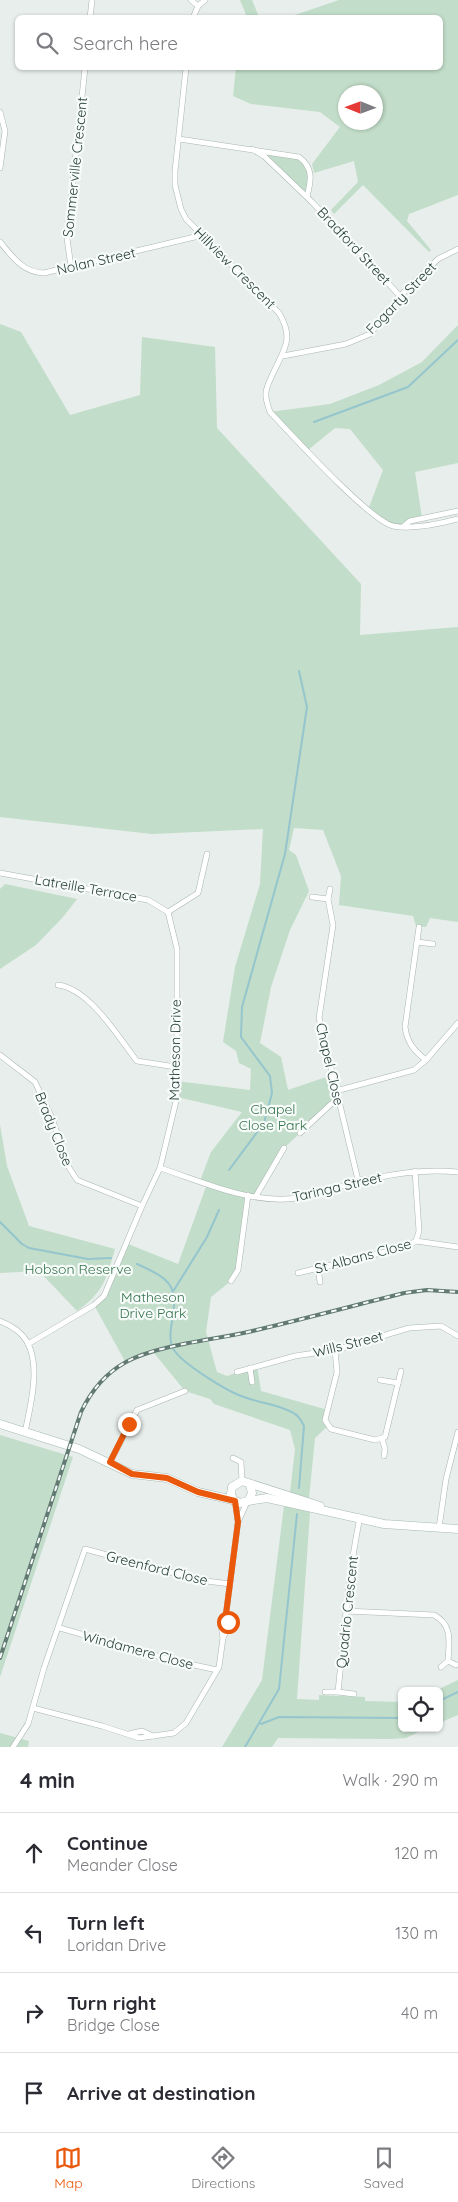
<!DOCTYPE html>
<html lang="en">
<head>
<meta charset="utf-8">
<style>
  :root { --surface:#fff; --page:#f2f2f3; --text:#2b2b33; --muted:#7c7c81; --line:#e1e1e2; --accent:#ea580c }
  body { margin:0; font-family:Quicksand,sans-serif; background:var(--page); color:var(--text) }
  .controls { position:absolute; right:15px; bottom:15px; display:grid; overflow:hidden; border-radius:8px; box-shadow:0 1px 4px #0004 }
  .controls button { width:45px; height:45px; display:grid; place-items:center; padding:0; border:0; border-bottom:1px solid var(--line); background:var(--surface); color:var(--text); font:25px sans-serif }
  .compass { position:absolute; left:338px; top:85px; width:45px; height:45px; border-radius:50%; background:var(--surface); box-shadow:0 1px 4px #0004; rotate:271deg }
  .stop { position:absolute; width:15px; height:15px; margin:-11px; border:4px solid #ea580c; border-radius:50%; background:#fff }
  .stop.end { background:#ea580c; border-color:#fff; box-shadow:0 1px 5px #0008 }
  .list { margin:0; padding:0; list-style:none }
  h2 { display:flex; justify-content:space-between; align-items:center; height:65px; margin:0; padding:0 20px; font-size:21px }
  h2 small { font-size:16px; font-weight:400; color:var(--muted) }
  .list li { display:grid; grid-template-columns:32px 1fr auto; gap:15px; align-items:center; box-sizing:border-box; height:80px; padding:0 20px; border-top:1px solid var(--line) }
  .list b { display:block; font-size:19px; white-space:nowrap }
  .list p { margin:0; font-size:16px; white-space:nowrap; color:var(--muted) }
  .list em { font-size:16px; font-style:normal; color:var(--muted) }
  .icon { flex:none; width:28px; height:28px; fill:none; stroke:currentColor; stroke-width:2; stroke-linecap:round; stroke-linejoin:round }
  .map { position:relative; flex:none; width:458px; height:1747px; overflow:hidden }
  .search { position:absolute; background:var(--surface); box-shadow:0 1px 4px #0004; left:15px; right:15px; top:15px; height:55px; display:flex; align-items:center; gap:12px; box-sizing:border-box; padding:0 18px; border-radius:8px; color:var(--muted); font-size:19px }
  .sheet { height:385px; background:var(--surface) }
  nav { display:flex; justify-content:space-around; align-items:center; box-sizing:border-box; height:70px; border-top:1px solid var(--line); background:var(--surface); font-size:14px; color:var(--muted) }
  nav a { display:grid; justify-items:center; gap:2px }
  nav .on { color:var(--accent) }
  .map>svg:first-child { display:block }
</style>
</head>
<body>
<div class="map">
<svg width="458" height="1747" viewBox="0 0 458 1747">
  <rect width="100%" height="100%" fill="#e7eeeb"/>
  <!-- green -->
  <g fill="#c2ddc9" fill-rule="evenodd">
    <path d="M240 0H252L259 17H247Z"/>
    <path d="M339 0H458V195L409 214 407 221 431 250 429 252 363 185 334 214 331 210 358 182 354 161 314 173 312 164 340 127 320 112 251 104 233 96 236 68H440V18L289 17ZM346 92H376V122H346Z"/>
    <path d="M268 152 300 159C307 170 312 179 306 192L266 157Z"/>
    <path d="M0 324 21 332 70 415 140 395 142 337 215 347 217 428 361 584 360 635 458 627V922L430 918 426 927 416 926 413 916 339 905 341 876 323 830 294 828 289 850 296 855 309 891 290 930 271 987 260 1043 281 1057 288 1090 332 1075 338 1101 331 1104 284 1148 256 1196 248 1195 238 1270 231 1281 211 1297 206 1332 217 1372 227 1376 257 1366 261 1391 328 1410 325 1420 328 1426 315 1438 309 1498 290 1493 295 1449 290 1430 214 1404 210 1399 185 1391 154 1353 126 1363 94 1305 104 1296 128 1244 178 1264 207 1184 200 1181 211 1152 242 1112 177 1097 176 1081 250 1090 251 1069 239 1063 236 1051 223 1042 235 967 260 884 263 829 152 834 0 817Z"/>
    <path d="M458 325V463L415 472 422 518C393 531 393 526 368 510L383 470 350 429 335 428 308 450 270 412 330 404 379 385 422 362Z"/>
    <path d="M5 884 77 899 63 917 36 945 0 969V889Z"/>
    <path d="M0 1125 7 1166 29 1226 115 1249C106 1279 104 1292 77 1311L39 1271 0 1273Z"/>
    <path d="M0 1435 73 1457 0 1677Z"/>
    <path d="M284 1506 310 1512 297 1699 319 1700V1695L365 1697V1701L402 1702V1728H427L406 1738 390 1739 278 1738 272 1747H222L262 1680Z"/>
    <path d="M458 1680V1715L439 1723V1691H435Z"/>
    <path d="M0 1733 29 1741 28 1747H0Z"/>
  </g>
  <g fill="none" stroke-linecap="round" stroke-linejoin="round">
    <!-- stream -->
    <g stroke="#95c5cd" stroke-width="2">
      <path d="M314 422 408 387 458 340"/>
      <path d="M229 1170 264 1123 272 1093 270 1076 241 1037 242 1007 285 854 307 707 299 671"/>
      <path d="M0 1222 22 1244 29 1248 88 1259 111 1258"/>
      <path d="M137 1264C175 1281 178 1287 171 1328 170 1335 170 1344 174 1350 183 1364 228 1392 244 1397 259 1403 282 1405 295 1414 299 1416 302 1422 304 1426L299 1488"/>
      <path d="M174 1290 207 1237 219 1210"/>
      <path d="M439 1701 458 1692"/>
      <path d="M261 1724 279 1717 402 1718"/>
      <path d="M245 1747 279 1689 297 1514"/>
    </g>
    <defs>
      <g id="street">
        <path d="M191 0 198 6"/>
        <path d="M90 18 92 0"/>
        <path d="M193 18 198 6 205 0"/>
        <path d="M186 68 175 171V185L181 209 186 219 279 313C296 341 282 351 271 378 269 382 266 388 266 393 265 398 268 406 270 412 291 434 369 520 393 526 413 530 439 524 458 519"/>
        <path d="M0 112 5 131 0 168"/>
        <path d="M179 139 299 157C314 168 311 181 307 197"/>
        <path d="M252 149 264 156 312 202 400 296"/>
        <path d="M0 242C13 257 22 272 44 273L203 235"/>
        <path d="M71 267 67 238 85 68"/>
        <path d="M283 356 346 344 370 334 400 296 438 259 458 249"/>
        <path d="M404 526 410 521 458 511"/>
        <path d="M0 873 148 900 168 912"/>
        <path d="M330 889 328 899 333 925 319 1018 358 1180"/>
        <path d="M312 897 328 899"/>
        <path d="M168 912 198 893 207 854"/>
        <path d="M419 927 405 1027C407 1042 414 1051 426 1060"/>
        <path d="M417 942 433 944"/>
        <path d="M58 985C90 989 118 1037 137 1061L176 1067"/>
        <path d="M0 1055 35 1082 52 1118 68 1166 77 1180 142 1206"/>
        <path d="M336 1091 414 1070 426 1060 458 1023"/>
        <path d="M300 1133 331 1104 338 1101"/>
        <path d="M160 1168C200 1181 243 1201 286 1199 309 1198 335 1189 356 1181 361 1179 369 1180 375 1178 403 1172 429 1169 458 1172"/>
        <path d="M415 1171 419 1231 416 1241"/>
        <path d="M256 1196 284 1148"/>
        <path d="M318 1268 320 1282"/>
        <path d="M298 1273 406 1247 416 1241 458 1247"/>
        <path d="M231 1281 238 1270 248 1195"/>
        <path d="M0 1321C7 1324 15 1328 20 1333 44 1355 31 1404 25 1432"/>
        <path d="M28 1344 94 1305 104 1296 142 1206 160 1168 177 1097V949L168 912"/>
        <path d="M335 1350 337 1372 325 1420 331 1429 375 1440 385 1437 401 1371"/>
        <path d="M250 1368 252 1382"/>
        <path d="M237 1372 295 1356 335 1350 409 1328 441 1326 458 1336"/>
        <path d="M380 1380 398 1383"/>
        <path d="M382 1439 385 1449 384 1456"/>
        <path d="M233 1458 241 1462 242 1481"/>
        <path d="M110 1462 137 1410 185 1391"/>
        <path d="M235 1501 238 1522"/>
        <path d="M439 1528 446 1479 458 1432"/>
        <path d="M346 1611 434 1615C453 1625 449 1642 448 1661L456 1665"/>
        <path d="M60 1628 171 1660 217 1670"/>
        <path d="M223 1638 229 1626 226 1614 238 1522 247 1502"/>
        <path d="M441 1667 448 1661"/>
        <path d="M325 1692H338"/>
        <path d="M354 1694 338 1692C344 1634 348 1575 360 1517"/>
        <path d="M33 1708 102 1726 139 1738 174 1733 186 1723 219 1667 223 1638 221 1625 226 1614"/>
        <path d="M129 1734 142 1731 153 1736"/>
        <path d="M13 1747 28 1724 44 1668 85 1549 199 1580 230 1584"/>
      </g>
      <g id="secondary">
        <path d="M0 1424 79 1449 132 1474 167 1478 198 1492 233 1500"/>
        <path d="M250 1485 252 1493 248 1501 240 1503 233 1500 231 1494 232 1487 242 1481 320 1506"/>
        <path d="M248 1501 267 1498 384 1524 458 1529"/>
      </g>
    </defs>
    <!-- street casing -->
    <use href="#street" stroke="#aab6b2" stroke-width="6"/>
    <!-- secondary casing -->
    <use href="#secondary" stroke="#a6b9b2" stroke-width="9"/>
    <!-- street -->
    <use href="#street" stroke="#fff" stroke-width="5"/>
    <!-- secondary -->
    <use href="#secondary" stroke="#fff" stroke-width="8"/>
    <defs>
      <path id="rail" d="M0 1658 81 1412C91 1391 106 1373 126 1362 157 1345 213 1340 248 1332 300 1320 352 1306 404 1293L427 1290 458 1292"/>
    </defs>
    <!-- rail casing -->
    <use href="#rail" stroke="#627a73" stroke-width="4"/>
    <!-- rail -->
    <use href="#rail" stroke="#f7fbf9" stroke-width="2" stroke-dasharray="5.5" stroke-linecap="butt"/>
  </g>
  <g fill="none" stroke-linecap="round" stroke-linejoin="round">
    <!-- route -->
    <path stroke="#ea580c" stroke-width="6" d="M129 1424 110 1462 132 1474 167 1478 198 1492 235 1501 238 1522 226 1614 228 1622"/>
  </g>
  <g text-anchor="middle" dominant-baseline="central" stroke-width="4.5" stroke-linejoin="round" paint-order="stroke">
    <!-- street labels -->
    <g font-size="14" fill="#273f38" stroke="#f7fbf9">
      <text transform="translate(75 167) rotate(-84)">Sommerville Crescent</text>
      <text transform="translate(354 246) rotate(47)">Bradford Street</text>
      <text transform="translate(96 261) rotate(-13)">Nolan Street</text>
      <text transform="translate(235 268) rotate(45)">Hillview Crescent</text>
      <text transform="translate(401 298) rotate(-46)">Fogarty Street</text>
      <text transform="translate(86 888) rotate(10)">Latreille Terrace</text>
      <text transform="translate(175 1050) rotate(-89)">Matheson Drive</text>
      <text transform="translate(330 1064) rotate(77)">Chapel Close</text>
      <text transform="translate(54 1129) rotate(68)">Brady Close</text>
      <text transform="translate(337 1187) rotate(-13)">Taringa Street</text>
      <text transform="translate(363 1256) rotate(-15)">St Albans Close</text>
      <text transform="translate(348 1344) rotate(-14)">Wills Street</text>
      <text transform="translate(157 1568) rotate(14)">Greenford Close</text>
      <text transform="translate(347 1612) rotate(-84)">Quadrio Crescent</text>
      <text transform="translate(138 1650) rotate(15)">Windamere Close</text>
    </g>
    <!-- park labels -->
    <g font-size="14" fill="#34734c" stroke="#f7fbf9">
      <text x="273" y="1109">Chapel<tspan x="273" dy="16">Close Park</tspan></text>
      <text x="78" y="1269">Hobson Reserve</text>
      <text x="153" y="1297">Matheson<tspan x="153" dy="16">Drive Park</tspan></text>
    </g>
  </g>
</svg>
<div class="controls">
<button><svg class="icon" aria-label="locate" viewBox="0 0 24 24"><circle cx="12" cy="12" r="6"/><path d="M12 2v4M12 18v4M2 12h4M18 12h4"/></svg></button>
</div>
<svg class="compass" viewBox="-18 -18 36 36"><path d="M0-13l5 13h-10z" fill="#e53935"/><path d="M0 13l5-13h-10z" fill="#7c7c81"/></svg>
<div class="stop" style="left:228px;top:1622px"></div>
<div class="stop end" style="left:129px;top:1424px"></div>
<div class="search"><svg class="icon" aria-label="search" viewBox="0 0 24 24"><circle cx="10" cy="10" r="6"/><path d="M15 15l6 6"/></svg>Search here</div>
</div>
<section class="sheet">
<h2>4 min<small>Walk · 290 m</small></h2>
<ul class="list">
<li><svg class="icon" aria-label="ahead" viewBox="0 0 24 24"><path d="M12 20V5M6 11l6-6 6 6"/></svg><div><b>Continue</b><p>Meander Close</p></div><em>120 m</em></li>
<li><svg class="icon" aria-label="left" viewBox="0 0 24 24"><path d="M17 20v-9H6M10 6l-5 5 5 5"/></svg><div><b>Turn left</b><p>Loridan Drive</p></div><em>130 m</em></li>
<li><svg class="icon" aria-label="right" viewBox="0 0 24 24"><path d="M7 20v-9h11M14 6l5 5-5 5"/></svg><div><b>Turn right</b><p>Bridge Close</p></div><em>40 m</em></li>
<li><svg class="icon" aria-label="arrive" viewBox="0 0 24 24"><path d="M6 21V4h12l-3 4 3 4H6"/></svg><div><b>Arrive at destination</b></div></li>
</ul>
</section>
<nav>
<a class="on"><svg class="icon" aria-label="map" viewBox="0 0 24 24"><path d="M3 6l6-2 6 2 6-2v14l-6 2-6-2-6 2zM9 4v14M15 6v14"/></svg>Map</a>
<a><svg class="icon" aria-label="directions" viewBox="0 0 24 24"><path d="M12 3l9 9-9 9-9-9zM9 14v-3h6M13 9l2 2-2 2"/></svg>Directions</a>
<a><svg class="icon" aria-label="saved" viewBox="0 0 24 24"><path d="M7 4h10v16l-5-4-5 4z"/></svg>Saved</a>
</nav>
</body>
</html>
